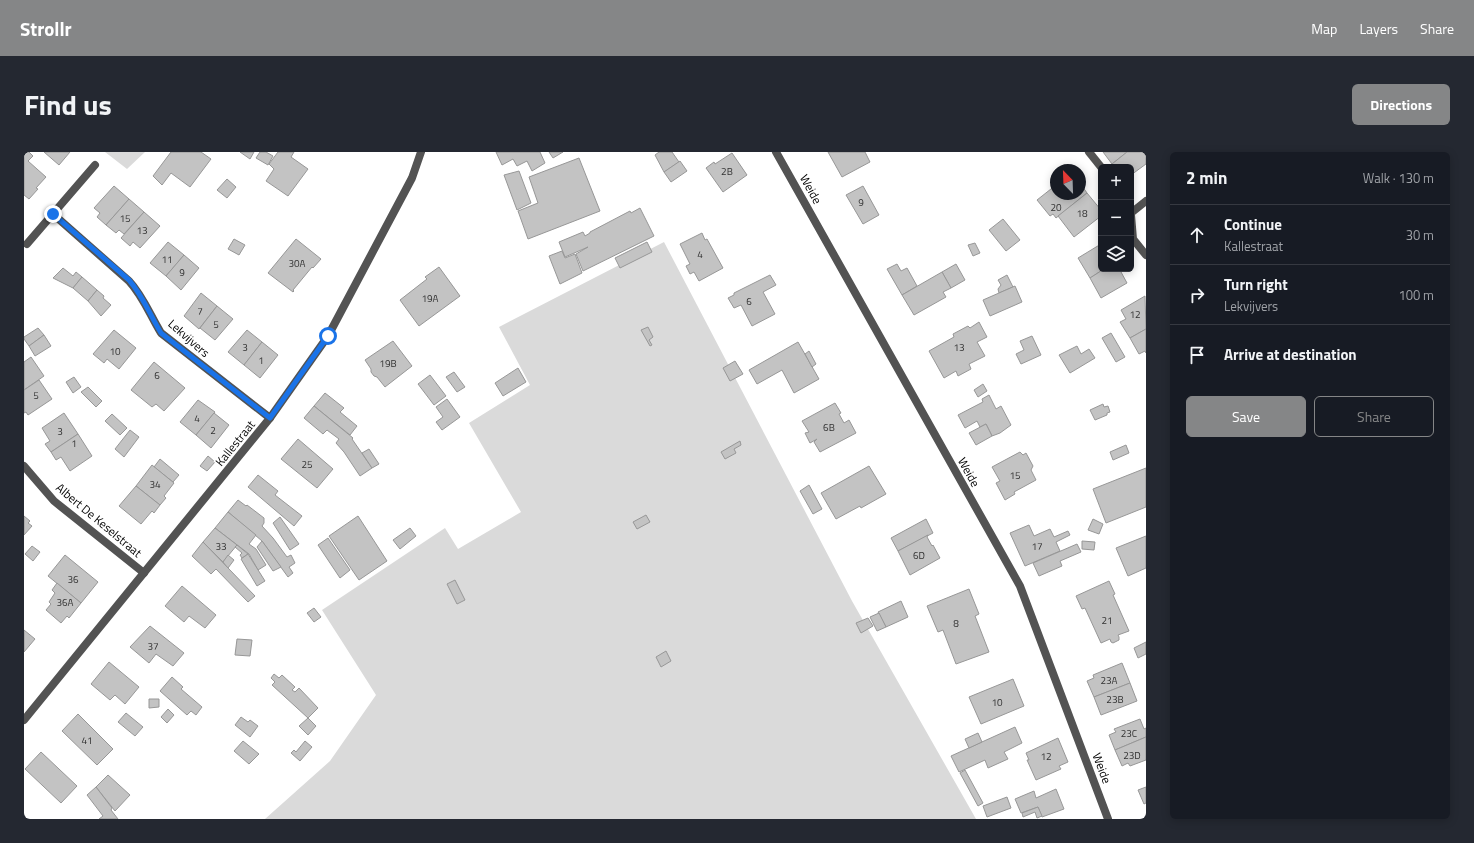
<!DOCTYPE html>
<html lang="en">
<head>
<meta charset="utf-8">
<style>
  :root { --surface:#171b24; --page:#242831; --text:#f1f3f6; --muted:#9ea1a6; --line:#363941; --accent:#858687 }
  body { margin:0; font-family:"Titillium Web",sans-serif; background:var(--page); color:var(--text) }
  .controls { position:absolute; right:12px; top:12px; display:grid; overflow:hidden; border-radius:6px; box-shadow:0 2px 10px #0003 }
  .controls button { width:36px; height:36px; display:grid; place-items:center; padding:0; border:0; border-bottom:1px solid var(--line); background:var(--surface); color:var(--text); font:20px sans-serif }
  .compass { position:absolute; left:1026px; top:12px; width:36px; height:36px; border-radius:50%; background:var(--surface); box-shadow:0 2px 10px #0003; rotate:337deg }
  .stop { position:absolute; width:12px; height:12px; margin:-9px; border:3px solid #1a73e8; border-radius:50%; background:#fff }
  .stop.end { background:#1a73e8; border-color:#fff; box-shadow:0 1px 4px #0008 }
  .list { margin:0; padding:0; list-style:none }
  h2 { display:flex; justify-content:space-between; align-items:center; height:52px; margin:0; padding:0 16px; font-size:17px }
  h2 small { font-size:13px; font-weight:400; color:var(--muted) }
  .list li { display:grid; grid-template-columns:26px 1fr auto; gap:12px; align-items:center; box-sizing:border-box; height:60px; padding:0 16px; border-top:1px solid var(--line) }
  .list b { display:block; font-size:15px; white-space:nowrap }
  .list p { margin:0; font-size:13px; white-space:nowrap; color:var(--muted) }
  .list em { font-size:13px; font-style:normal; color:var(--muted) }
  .actions { display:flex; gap:8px; padding:12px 16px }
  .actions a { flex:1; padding:9px 0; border:1px solid var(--accent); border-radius:6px; text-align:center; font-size:14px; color:var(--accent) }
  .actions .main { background:var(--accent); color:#fff }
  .icon { flex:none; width:22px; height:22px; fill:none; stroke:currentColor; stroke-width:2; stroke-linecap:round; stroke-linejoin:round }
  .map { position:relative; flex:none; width:1122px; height:667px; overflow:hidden; border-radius:6px }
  header { display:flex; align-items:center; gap:24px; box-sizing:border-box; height:56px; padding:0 20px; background:var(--accent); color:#fff }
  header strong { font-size:19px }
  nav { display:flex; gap:22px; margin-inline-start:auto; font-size:14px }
  .intro { display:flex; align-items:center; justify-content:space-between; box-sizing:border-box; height:96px; padding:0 24px }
  h1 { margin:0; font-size:28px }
  .button { padding:10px 18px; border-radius:6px; background:var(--accent); color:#fff; font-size:14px; font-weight:700 }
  main { display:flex; gap:24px; padding:0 24px }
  aside { flex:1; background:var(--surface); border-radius:6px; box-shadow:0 2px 10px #0003 }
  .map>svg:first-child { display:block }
</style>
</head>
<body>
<header>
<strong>Strollr</strong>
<nav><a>Map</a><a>Layers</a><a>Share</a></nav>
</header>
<div class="intro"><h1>Find us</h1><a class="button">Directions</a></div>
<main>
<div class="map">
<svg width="1122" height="667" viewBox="0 0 1122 667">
  <rect width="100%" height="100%" fill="#fff"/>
  <!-- green -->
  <g fill="#dadada">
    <path d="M81 0H121L103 17Z"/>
    <path d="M640 90 828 449 952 667H241L306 609 352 543 298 458 421 376 434 397 497 360 445 271 506 233 475 175Z"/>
  </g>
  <!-- building -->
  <g fill="#c3c3c3" stroke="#979797">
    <path d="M0 0H5L9 4 4 9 22 25 12 36 14 37 5 47 0 43Z"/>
    <path d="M20 0H46L35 13Z"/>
    <path d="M147 0H177L187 7 166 35 147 21 138 33 129 24Z"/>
    <path d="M216 0H230L226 7Z"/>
    <path d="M236 0H242L249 4 244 13 232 6Z"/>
    <path d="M254 0H270L267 5 284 17 264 44 242 29 250 17 245 12Z"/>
    <path d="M472 0H516L521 11 508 19 503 9 493 14 489 7 478 13Z"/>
    <path d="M525 0H539L529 6Z"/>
    <path d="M635 0H648L655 10 640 20 631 3Z"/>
    <path d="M804 0H841L846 10 818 25Z"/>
    <path d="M1079 0H1103L1088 12Z"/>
    <path d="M1103 0H1119L1122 4V12L1107 23V15H1091L1088 12Z"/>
    <path d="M708 1 723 23 699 40 682 16 690 10 691 12Z"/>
    <path d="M555 6 576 59 504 87 494 59 514 51 505 25Z"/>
    <path d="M656 9 663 19 647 30 640 20Z"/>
    <path d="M495 19 507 51 493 58 480 23Z"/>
    <path d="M203 27 212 35 203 46 193 38Z"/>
    <path d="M1056 31 1063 41 1032 66 1029 62 1026 64 1013 48 1032 33V42H1056Z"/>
    <path d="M90 34 105 47 82 73 73 65 76 61 70 56Z"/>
    <path d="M839 34 855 63 839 72 822 43Z"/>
    <path d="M1063 41 1077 58V64L1050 85 1034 64Z"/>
    <path d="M105 47 120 60 100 82 95 78 92 81 82 73Z"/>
    <path d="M616 56 630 84 559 119 552 102 564 95 541 105 535 90 559 80 561 84 566 81V80L606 59 607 61Z"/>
    <path d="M120 60 136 74 116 96 109 90 106 94 97 86Z"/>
    <path d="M979 67 996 88 982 99 965 78Z"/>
    <path d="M678 81 681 88 683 87 699 116 675 129 670 120 666 122 662 114 666 112 656 92Z"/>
    <path d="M210 87 221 93 215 103 204 97Z"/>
    <path d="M272 87 297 107 289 116 288 115 269 138 270 139 269 140 244 121Z"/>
    <path d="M144 90 160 103 142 124 126 111Z"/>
    <path d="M623 90 628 100 596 116 591 106Z"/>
    <path d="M951 91 956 101 949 104 944 93Z"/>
    <path d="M1077 92V117H1080L1066 126 1054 106Z"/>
    <path d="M538 99 541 106 551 102 558 121 536 132 525 104Z"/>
    <path d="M160 103 175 116 157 138 142 124Z"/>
    <path d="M873 112 877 119 883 116 893 134 878 143 863 117Z"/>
    <path d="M932 112 941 128 927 136 918 120Z"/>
    <path d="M415 115 436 144 395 174 376 148 403 127 401 125Z"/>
    <path d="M39 116 49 124 52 120 58 125 49 136 29 126Z"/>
    <path d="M1080 117H1098L1099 119 1097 120 1103 131 1077 146 1066 126Z"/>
    <path d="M918 120 927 136 919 140 922 145 890 163 878 143Z"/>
    <path d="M746 123 752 133 739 140 751 162 728 174 717 153 710 156 704 146 710 143V141Z"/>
    <path d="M983 123 989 135 975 141 974 137 977 133 974 128Z"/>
    <path d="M58 125 73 138 64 149 49 136Z"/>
    <path d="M991 134 998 150 966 164 959 148Z"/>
    <path d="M73 138 80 144 79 146 87 153 77 164 64 149Z"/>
    <path d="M177 141 193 154 175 177 160 164Z"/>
    <path d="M1121 144 1122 177 1106 186 1096 170 1102 167 1097 158Z"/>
    <path d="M193 154 209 167 191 188 176 176Z"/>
    <path d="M955 170 963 185 953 190 961 204 945 212 947 217 934 224 932 219 920 226 905 199 930 185 929 182 944 174 946 176Z"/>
    <path d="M624 175 629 185 625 188 628 193 626 194 617 178Z"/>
    <path d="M14 176 20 183 5 194 0 187V185Z"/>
    <path d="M1122 177V201L1121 199 1115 202 1106 186Z"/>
    <path d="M90 178 112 196 95 217 83 207 80 211 69 202Z"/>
    <path d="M223 178 238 190 220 213 204 200Z"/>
    <path d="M1087 181 1101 205 1092 210 1078 186Z"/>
    <path d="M20 183 27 194 11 204 5 194Z"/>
    <path d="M1008 184 1017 203 997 212 992 202 1000 198 996 189Z"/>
    <path d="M369 189 388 214 361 235 353 225 350 224 347 220V217L341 208Z"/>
    <path d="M238 190 254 203 236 226 220 213Z"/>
    <path d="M774 190 795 227 770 241 758 218 733 232 725 218Z"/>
    <path d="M1053 194 1057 202 1065 197 1071 206 1046 221 1035 203Z"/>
    <path d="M785 199 792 212 788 215 781 202Z"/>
    <path d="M7 205 20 224 0 238V210Z"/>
    <path d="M711 209 719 222 706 229 699 216Z"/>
    <path d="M130 210 161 236 140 259 132 252 128 255 107 238Z"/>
    <path d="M494 216 502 230 479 244 471 231Z"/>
    <path d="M430 220 441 235 433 240 422 225Z"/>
    <path d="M406 223 422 244 410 253 394 232Z"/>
    <path d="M50 225 57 235 49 241 42 230Z"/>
    <path d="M15 228 28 247 4 263 2 260 0 261V238Z"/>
    <path d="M959 232 963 239 954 245 950 238Z"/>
    <path d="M64 235 78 249 72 255 57 240Z"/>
    <path d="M301 241 320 256 316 260 333 274 326 283 290 254Z"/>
    <path d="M965 243 972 257 977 254 987 273 976 281 968 284 962 272 956 275 953 269 941 276 934 263 959 250 958 247Z"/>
    <path d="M423 247 436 265 418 278 412 270 419 265 412 255Z"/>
    <path d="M174 248 191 260 172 283 156 270Z"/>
    <path d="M811 251 817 261 815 262 820 271 825 268 832 281 796 300 790 290 793 287 786 291 781 281 785 280 778 269Z"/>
    <path d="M1079 252 1080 255 1084 254 1086 260 1083 261V263L1071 268 1066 258Z"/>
    <path d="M290 254 329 286 328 287 348 316 336 324 320 300 312 291 315 287 303 278 299 282 280 266Z"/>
    <path d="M40 261 54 282 27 300 21 292 26 289 18 276Z"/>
    <path d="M190 261 205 273 187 296 172 283Z"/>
    <path d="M88 262 103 276 96 283 81 269Z"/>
    <path d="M962 272 968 284 952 293 945 281Z"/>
    <path d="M106 278 115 285 100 305 91 297Z"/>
    <path d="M54 282 68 304 46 319 37 305 32 308 27 300Z"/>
    <path d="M274 287 309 317 293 336 257 307Z"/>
    <path d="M716 289 717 293 710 297 712 301 701 307 697 300Z"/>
    <path d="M1102 293 1105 301 1089 308 1086 300Z"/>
    <path d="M345 297 355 312 348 316 338 301Z"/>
    <path d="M996 300 999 303 1002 301 1009 314 1007 318 1012 328 990 340 991 342 981 348 972 331 976 329 968 315Z"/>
    <path d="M184 304 191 310 183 319 176 314Z"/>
    <path d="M136 307 155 323 149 330 130 315Z"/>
    <path d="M128 313 150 331 140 344 142 346 136 353 112 334Z"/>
    <path d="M845 314 862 342 837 356 836 354 812 367 797 341Z"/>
    <path d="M1122 316V355L1082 371 1069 337Z"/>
    <path d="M234 323 254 339 251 343 278 364 270 374 224 335Z"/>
    <path d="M785 333 798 357 789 362 776 339Z"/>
    <path d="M112 334 136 353 130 361 128 359 117 372 95 354Z"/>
    <path d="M214 348 222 354 223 353 240 366V371L238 374 249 386 263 405 267 403 271 411 265 415 269 421 264 425 238 389 204 360Z"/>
    <path d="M204 360 232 383 225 392 232 397 242 413 234 418 225 402 191 376Z"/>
    <path d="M622 363 626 370 613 377 609 370Z"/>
    <path d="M0 364 6 369 4 371 8 374 0 383Z"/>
    <path d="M334 364 363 409 335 428 305 384Z"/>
    <path d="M256 365 275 392 266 398 249 371Z"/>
    <path d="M902 367 909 381 874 399 867 386Z"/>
    <path d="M1069 367 1079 372 1075 382 1064 378Z"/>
    <path d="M1005 373 1010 384 1026 377 1030 385 1044 379 1046 383 1032 390 1036 399 1001 414 986 381Z"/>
    <path d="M191 376 213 393 199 410 179 390Z"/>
    <path d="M386 376 392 384 376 397 369 388Z"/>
    <path d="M904 383 903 385 908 394 909 393 916 406 886 423 874 399Z"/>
    <path d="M1122 384V416L1104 424 1092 396Z"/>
    <path d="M304 386 326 418 316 426 294 393Z"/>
    <path d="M238 389 257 415 249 419 233 395Z"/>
    <path d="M1058 389 1071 390 1070 398 1058 397Z"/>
    <path d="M179 390 231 444 224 450 192 417 187 422 168 404Z"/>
    <path d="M1053 392 1057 400 1036 409 1038 414 1015 424 1009 411Z"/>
    <path d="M213 393 224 402 218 406 216 403 218 401 211 395Z"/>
    <path d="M8 394 16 400 9 409 1 402Z"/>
    <path d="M224 402 241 429 233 434 217 407Z"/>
    <path d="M41 403 74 430 57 451 24 424Z"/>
    <path d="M204 403 210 408 204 416 199 410Z"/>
    <path d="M431 428 441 448 433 452 423 432Z"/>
    <path d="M1085 429 1091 442 1089 443 1105 479 1094 483 1095 485V488L1089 491 1087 490 1086 487 1077 491 1061 456 1058 457 1052 444Z"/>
    <path d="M33 431 57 451 45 466 43 464 37 471 22 458 27 452 25 450 31 441 28 438Z"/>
    <path d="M158 434 192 463 181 476 165 464 160 470 141 454Z"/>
    <path d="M945 437 955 462 951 464 965 500 932 512 919 478 914 480 903 454Z"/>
    <path d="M877 449 884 465 862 475 854 460Z"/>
    <path d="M290 456 297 465 290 470 283 461Z"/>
    <path d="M855 461 862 475 853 479 846 465Z"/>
    <path d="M844 466 849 474 837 481 832 471Z"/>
    <path d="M126 474 160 501 149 514 132 502 125 511 106 495Z"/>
    <path d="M0 478 11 487 0 500Z"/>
    <path d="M213 487 228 488 226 504 211 503Z"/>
    <path d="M1122 490V502L1114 506 1110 496Z"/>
    <path d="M642 499 647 509 637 515 632 505Z"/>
    <path d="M85 510 115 535 101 552 91 543 86 548 67 532Z"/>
    <path d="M1098 511 1106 531 1070 545 1063 529 1070 526 1069 523Z"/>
    <path d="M250 522 255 526 258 523 271 535 268 538 271 540 275 536 294 556 284 566 248 533 251 530 247 526Z"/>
    <path d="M148 525 159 535 157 537 178 555 172 563 167 559 163 563 136 539Z"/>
    <path d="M989 527 1000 554 957 572 945 545Z"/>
    <path d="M1106 531 1113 549 1077 563 1070 545Z"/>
    <path d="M125 547H135V555L125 556Z"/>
    <path d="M144 557 150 563 143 571 137 565Z"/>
    <path d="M102 561 119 575 111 584 94 570Z"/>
    <path d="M54 562 89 597 73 613 38 579Z"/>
    <path d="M217 565 224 570 226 568 234 574 226 585 211 573Z"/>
    <path d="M284 566 292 574 284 583 275 574Z"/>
    <path d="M1116 567 1120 577 1122 576V585L1091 598 1085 583 1092 580 1090 577Z"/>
    <path d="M991 575 998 591 980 600 984 607 964 616 961 608 935 620 927 604Z"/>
    <path d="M954 581 958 590 945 596 941 587Z"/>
    <path d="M1122 585V608L1106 614 1104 611 1098 614 1091 598Z"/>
    <path d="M1034 586 1044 610 1035 614 1037 617 1012 628 1003 608H1005L1002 601Z"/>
    <path d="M219 589 235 602 225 612 210 599Z"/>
    <path d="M281 589 288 595 276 609 267 601 270 598 272 600Z"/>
    <path d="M17 600 53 634 37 651 1 617Z"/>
    <path d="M941 618 959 651 954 654 936 621Z"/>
    <path d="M84 623 106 643 91 659 72 635Z"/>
    <path d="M72 635 88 656 87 658 94 667H75L79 664 63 643Z"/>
    <path d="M1122 635V651L1120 652 1114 638Z"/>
    <path d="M1032 637 1040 657 1018 665 1014 655 997 661 991 647 1010 639 1012 646Z"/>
    <path d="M983 645 987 656 963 665 959 654Z"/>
    <path d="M1014 655 1018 664 1013 666 1011 660 999 665 998 661Z"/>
  </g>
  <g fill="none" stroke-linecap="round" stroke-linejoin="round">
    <!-- street -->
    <g stroke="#535353" stroke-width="8">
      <path d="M752 0 996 434 1084 667"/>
      <path d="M1065 0 1077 15"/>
      <path d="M1107 61 1122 49"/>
      <path d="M29 62 105 129C119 144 126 163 137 181L246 266"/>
      <path d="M1107 63 1109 87 1122 103"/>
      <path d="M3 92 71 13"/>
      <path d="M0 314 30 349 120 421"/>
      <path d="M0 568 246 266 304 184 388 26 397 0"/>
    </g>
  </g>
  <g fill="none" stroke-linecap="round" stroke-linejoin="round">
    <!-- route -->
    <path stroke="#1a73e8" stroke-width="5" d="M29 62 105 128C119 144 126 163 137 181L246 266 304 184"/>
  </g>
  <g text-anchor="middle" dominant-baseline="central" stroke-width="3.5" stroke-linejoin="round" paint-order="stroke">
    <!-- number labels -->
    <g font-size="10" fill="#313131">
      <text x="703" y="19">2B</text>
      <text x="837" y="50">9</text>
      <text x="1032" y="55">20</text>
      <text x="1058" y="61">18</text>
      <text x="101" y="66">15</text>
      <text x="118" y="78">13</text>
      <text x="676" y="102">4</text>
      <text x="143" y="107">11</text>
      <text x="273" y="111">30A</text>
      <text x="158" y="120">9</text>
      <text x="406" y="146">19A</text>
      <text x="725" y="149">6</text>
      <text x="176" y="159">7</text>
      <text x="1111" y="162">12</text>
      <text x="192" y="172">5</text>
      <text x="221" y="195">3</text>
      <text x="935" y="195">13</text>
      <text x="91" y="199">10</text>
      <text x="237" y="208">1</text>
      <text x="364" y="211">19B</text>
      <text x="133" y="223">6</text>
      <text x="12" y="243">5</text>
      <text x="173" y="266">4</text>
      <text x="805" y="275">6B</text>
      <text x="189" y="278">2</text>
      <text x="36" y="279">3</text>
      <text x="50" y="291">1</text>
      <text x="283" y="312">25</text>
      <text x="991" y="323">15</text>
      <text x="131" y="332">34</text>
      <text x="197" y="394">33</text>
      <text x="1013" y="394">17</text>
      <text x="895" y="403">6D</text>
      <text x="49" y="427">36</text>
      <text x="41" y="450">36A</text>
      <text x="1083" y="468">21</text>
      <text x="932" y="471">8</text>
      <text x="129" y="494">37</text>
      <text x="1085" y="528">23A</text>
      <text x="1091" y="547">23B</text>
      <text x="973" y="550">10</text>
      <text x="1105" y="581">23C</text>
      <text x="63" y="588">41</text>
      <text x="1108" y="603">23D</text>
      <text x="1022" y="604">12</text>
    </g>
    <!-- street labels -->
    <g font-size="12" fill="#000" stroke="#fff">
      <text transform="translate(787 37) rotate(61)">Weide</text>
      <text transform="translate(165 186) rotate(41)">Lekvijvers</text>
      <text transform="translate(211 291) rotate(-51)">Kallestraat</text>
      <text transform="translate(945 320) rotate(61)">Weide</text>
      <text transform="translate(75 368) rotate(40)">Albert De Keselstraat</text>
      <text transform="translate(1078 616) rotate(69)">Weide</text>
    </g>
  </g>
</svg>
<div class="controls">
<button>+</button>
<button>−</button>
<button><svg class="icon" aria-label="layers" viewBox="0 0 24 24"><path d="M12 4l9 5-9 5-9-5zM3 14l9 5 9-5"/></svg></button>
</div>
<svg class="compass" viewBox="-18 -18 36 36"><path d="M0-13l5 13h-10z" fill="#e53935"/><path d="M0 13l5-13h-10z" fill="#9ea1a6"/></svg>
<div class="stop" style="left:304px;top:184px"></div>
<div class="stop end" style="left:29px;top:62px"></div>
</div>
<aside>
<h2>2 min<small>Walk · 130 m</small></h2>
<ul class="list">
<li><svg class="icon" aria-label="ahead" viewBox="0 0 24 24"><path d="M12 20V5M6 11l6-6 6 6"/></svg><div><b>Continue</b><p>Kallestraat</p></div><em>30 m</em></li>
<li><svg class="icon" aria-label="right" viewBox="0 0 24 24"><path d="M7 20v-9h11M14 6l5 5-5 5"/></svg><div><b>Turn right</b><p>Lekvijvers</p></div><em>100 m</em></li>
<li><svg class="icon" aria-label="arrive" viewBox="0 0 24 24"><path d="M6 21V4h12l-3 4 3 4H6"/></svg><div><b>Arrive at destination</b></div></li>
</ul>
<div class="actions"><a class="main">Save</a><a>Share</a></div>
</aside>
</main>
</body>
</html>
